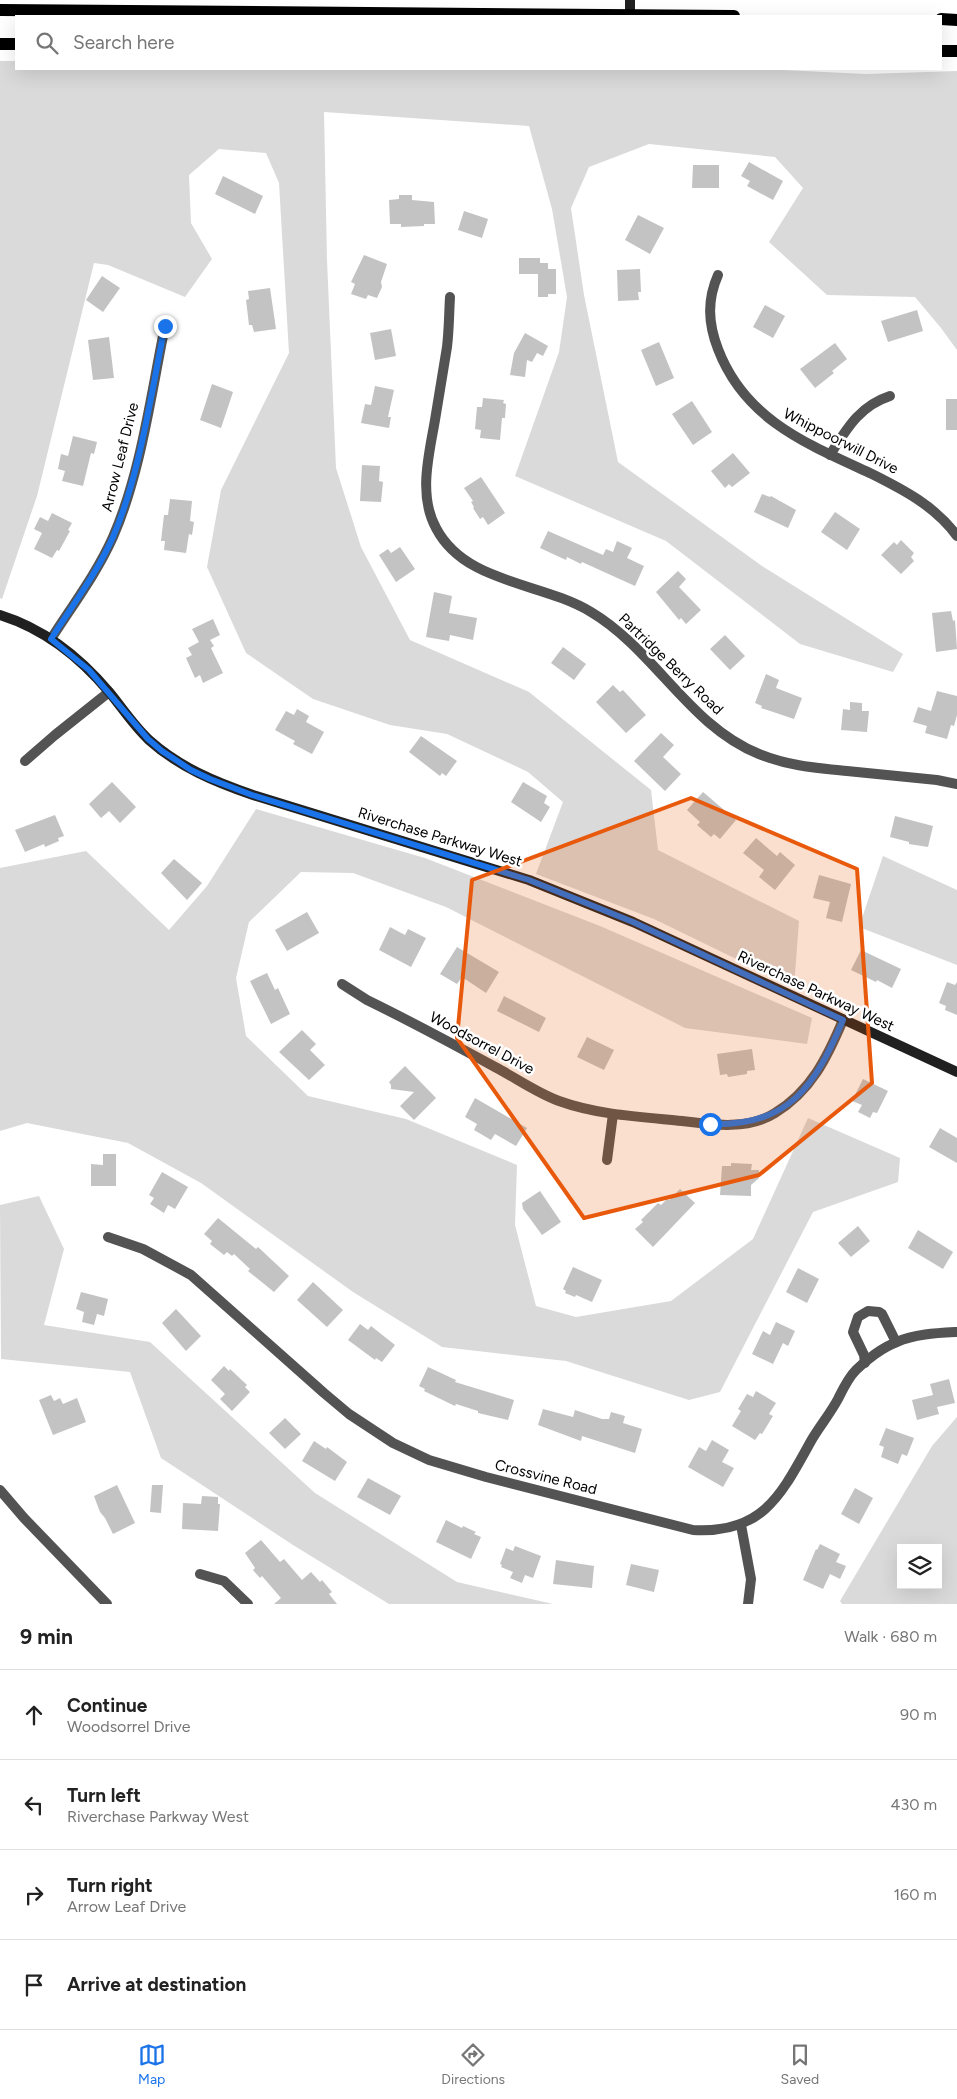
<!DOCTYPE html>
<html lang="en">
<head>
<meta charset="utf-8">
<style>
  :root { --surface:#fff; --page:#f6f6f6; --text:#222; --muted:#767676; --line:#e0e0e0; --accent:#1a73e8 }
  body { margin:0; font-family:Figtree,sans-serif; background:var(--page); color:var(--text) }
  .controls { position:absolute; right:15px; bottom:15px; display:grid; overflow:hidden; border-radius:0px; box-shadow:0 5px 20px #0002 }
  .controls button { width:45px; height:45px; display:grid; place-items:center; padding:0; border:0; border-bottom:1px solid var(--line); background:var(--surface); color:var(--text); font:25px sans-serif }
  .stop { position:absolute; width:15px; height:15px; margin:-11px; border:4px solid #1a73e8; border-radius:50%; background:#fff }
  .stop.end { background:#1a73e8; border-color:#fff; box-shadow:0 1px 5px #0008 }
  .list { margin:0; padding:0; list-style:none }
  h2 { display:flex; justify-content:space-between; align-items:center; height:65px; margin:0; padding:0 20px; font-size:21px }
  h2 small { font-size:16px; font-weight:400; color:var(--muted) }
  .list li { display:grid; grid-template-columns:32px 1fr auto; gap:15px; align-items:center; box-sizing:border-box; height:90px; padding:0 20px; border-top:1px solid var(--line) }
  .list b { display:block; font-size:19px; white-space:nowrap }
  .list p { margin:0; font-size:16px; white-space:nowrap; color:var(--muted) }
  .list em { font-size:16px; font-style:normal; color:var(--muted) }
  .icon { flex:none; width:28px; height:28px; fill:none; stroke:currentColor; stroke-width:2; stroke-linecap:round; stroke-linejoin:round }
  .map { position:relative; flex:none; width:957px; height:1604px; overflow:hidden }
  .search { position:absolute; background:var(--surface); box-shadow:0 5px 20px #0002; left:15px; right:15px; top:15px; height:55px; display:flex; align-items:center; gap:12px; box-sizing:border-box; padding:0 18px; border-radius:0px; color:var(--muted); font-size:19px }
  .sheet { height:425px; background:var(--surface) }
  nav { display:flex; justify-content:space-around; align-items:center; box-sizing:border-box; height:70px; border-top:1px solid var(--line); background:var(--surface); font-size:14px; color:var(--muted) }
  nav a { display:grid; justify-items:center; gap:2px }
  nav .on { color:var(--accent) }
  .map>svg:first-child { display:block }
</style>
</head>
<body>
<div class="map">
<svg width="957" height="1604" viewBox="0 0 957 1604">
  <rect width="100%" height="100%" fill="#fff"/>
  <!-- green -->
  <g fill="#dadada" fill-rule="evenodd">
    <path d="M0 61H16V69H761L866 74 957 71V350L941 328 915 297 827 295 769 242 803 188 775 157 649 144 589 167 571 208 584 295 618 462 762 566 903 654 893 672 800 644 666 541 515 476 559 352 567 297 552 209 529 126 324 112 327 260 336 468 361 547 410 640 529 692 651 790 658 850 799 921 794 987 654 919 536 874 563 802 528 772 447 734 390 725 313 699 246 653 207 567 221 490 289 353 279 183 266 153 219 149 189 175 191 223 212 259 185 297 108 265 94 263 37 496 2 599 0 598Z"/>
    <path d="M256 809 425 858 600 926 812 1018 807 1044 685 1028 446 907 353 873 301 872 249 922 236 978 246 1036 308 1096 406 1119 517 1165 515 1225 536 1306 576 1317 671 1301 753 1239 808 1118 900 1158 898 1182 813 1212 720 1392 689 1400 566 1361 442 1347 353 1292 201 1183 128 1143 27 1123 0 1131V868L86 851 169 930 207 886Z"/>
    <path d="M883 856 957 890V965L859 927Z"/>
    <path d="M39 1196 64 1249 44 1325 150 1342 315 1493 457 1582 553 1604H389L293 1545 161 1458 130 1372 1 1359 0 1205Z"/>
    <path d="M957 1417V1604H842L840 1601 932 1446ZM901 1548H938V1585H901Z"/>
  </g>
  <!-- building -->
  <g fill="#c3c3c3">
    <path d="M749 162 783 181 773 200 747 186 750 181 741 176Z"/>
    <path d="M693 165H719V188H692Z"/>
    <path d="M223 176 263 196 255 214 215 194Z"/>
    <path d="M399 195H412V200L434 202 435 224H424V226L401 227V224H390L389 200 399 199Z"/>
    <path d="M464 211 488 219 482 238 458 230Z"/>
    <path d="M638 215 664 228 650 254 625 240Z"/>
    <path d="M364 255 387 264 381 282 382 287 377 298 368 295 366 299 351 294 355 284 351 282Z"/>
    <path d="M519 258H540V263H548V269H556V294H548V297H538V274H519Z"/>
    <path d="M640 269 641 292H638L639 300 618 301 617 270Z"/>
    <path d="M102 276 120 288 103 312 86 300Z"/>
    <path d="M270 288 276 329 254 332 252 325H249L246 300 249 299 248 291Z"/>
    <path d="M765 305 785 316 773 338 753 327Z"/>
    <path d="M917 310 923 331 888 342 881 321Z"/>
    <path d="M391 329 396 356 375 360 370 333Z"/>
    <path d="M525 333 548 346 543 356 537 353 532 362 527 360 525 377 510 375 514 353Z"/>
    <path d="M109 337 114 378 93 380 88 340Z"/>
    <path d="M659 342 674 378 656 386 641 350Z"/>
    <path d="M835 343 847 359 832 371 834 373 815 388 800 369Z"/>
    <path d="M212 384 233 392 221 428 200 420Z"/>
    <path d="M375 386 394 390 388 417H391L389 428 361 423 365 404 371 405Z"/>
    <path d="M483 398 504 400 503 403 506 404 505 418H502L500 440 480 438 481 430 475 429 477 407H482Z"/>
    <rect x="946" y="399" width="11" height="31"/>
    <path d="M692 401 712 432 693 445 672 414Z"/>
    <path d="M73 436 97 442 94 454 91 453 83 486 62 481 65 471 58 469 61 454 68 456Z"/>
    <path d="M733 453 750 473 732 487 729 484 725 488 711 471Z"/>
    <path d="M362 465 380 466 379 481 383 482 381 502 360 501Z"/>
    <path d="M481 477 505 513 488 525 483 517 480 519 473 508 474 507 471 502 473 501 464 488Z"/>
    <path d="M762 494 770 497 771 496 796 510 788 528 754 512Z"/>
    <path d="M170 499 192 501 190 521 194 522 192 535 189 534 186 553 164 550 165 541H161L164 515H168Z"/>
    <path d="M835 512 860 529 847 550 821 532Z"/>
    <path d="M52 513 72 523 68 530 70 531 59 551 57 550 52 558 34 549 42 533 34 529 40 517 48 521Z"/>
    <path d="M548 531 603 555 606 549 613 552 617 541 632 548 627 558 644 566 635 586 582 562 581 564 567 557 566 560 540 548Z"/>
    <path d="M901 540 914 553 911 557 914 561 901 574 881 555 894 542 897 545Z"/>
    <path d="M400 547 415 569 396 582 379 555 388 549 391 553Z"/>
    <path d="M678 571 686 579 679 587 701 610 686 624 681 618 679 620 656 592Z"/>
    <path d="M434 592 452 596 449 613 477 618 473 640 450 635 449 641 426 637Z"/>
    <path d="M951 611 953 621 955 620 957 649 936 652 932 613Z"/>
    <path d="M213 619 220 635 210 640 214 646 211 648 223 673 203 683 200 675 195 678 186 658 192 655 188 648 199 642 192 629Z"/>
    <path d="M725 635 745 656 730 670 710 649Z"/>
    <path d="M563 647 586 664 574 680 551 663Z"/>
    <path d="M766 674 779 680 776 688 802 698 794 719 761 708 762 706 755 703Z"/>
    <path d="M613 685 620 692 623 690 646 715 626 733 596 702Z"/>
    <path d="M937 691 957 696V715L954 726 951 725 947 739 925 733 927 726 913 722 918 707 931 711Z"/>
    <path d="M850 702 862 703V711H869L867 732 841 730 843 709 850 710Z"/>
    <path d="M297 709 309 716 306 722 324 732 312 754 293 744 295 741 275 730 286 711 294 715Z"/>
    <path d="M661 733 674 745 663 757 681 774 665 791 634 761Z"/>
    <path d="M421 736 457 761 446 776 442 773 440 776 409 752Z"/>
    <path d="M112 782 136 807 120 823 109 811 101 818 89 804Z"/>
    <path d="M523 782 547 796 544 803 550 807 541 822 511 802Z"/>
    <path d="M703 792 736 820 720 839 714 834 711 837 697 825 700 822 687 810Z"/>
    <path d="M55 815 64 836 58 838 59 841 45 847 44 844 25 852 15 830Z"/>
    <path d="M895 816 933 826 928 847 909 844V842L890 837Z"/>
    <path d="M756 838 777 856 780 852 795 865 775 890 759 877 764 870 743 853Z"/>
    <path d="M174 859 202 883 187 900 161 873Z"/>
    <path d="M819 875 851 884 842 922 826 918 830 902 813 898Z"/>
    <path d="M307 912 319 933 287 951 275 930Z"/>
    <path d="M390 927 405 935 408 929 426 938 411 967 379 950Z"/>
    <path d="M457 947 499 972 486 993 462 977 457 984 440 974Z"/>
    <path d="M861 950 901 969 892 988 877 980 876 982 851 970Z"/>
    <path d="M267 973 275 990 278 988 290 1014 271 1024 250 981Z"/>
    <path d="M947 982 955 985 957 982V1015L945 1010 946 1006 939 1003Z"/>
    <path d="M504 996 546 1018 539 1032 497 1011Z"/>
    <path d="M302 1030 316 1044 310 1050 325 1065 309 1080 279 1052Z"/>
    <path d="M587 1037 614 1050 604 1070 577 1057Z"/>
    <path d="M752 1049 755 1070 747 1071V1074L728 1077 727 1074 720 1075 717 1054Z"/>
    <path d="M405 1066 436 1098 414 1120 400 1106 414 1092 391 1089V1085L389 1082Z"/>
    <path d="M863 1079 888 1091 877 1113 873 1112 870 1118 858 1112 862 1105 852 1101Z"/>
    <path d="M475 1098 527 1128 516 1146 495 1134 491 1140 474 1130 477 1124 465 1117Z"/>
    <path d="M940 1128 957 1138V1163L929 1147Z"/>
    <path d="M103 1154H116V1186H91V1164L103 1165Z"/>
    <path d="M731 1163 752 1164 751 1170H759V1178L751 1185V1196L720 1195 722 1166H731Z"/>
    <path d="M162 1172 188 1187 175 1209 168 1205 164 1213 150 1204 154 1198 149 1195Z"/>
    <path d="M680 1189 695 1203 653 1247 635 1229 643 1222 641 1220 658 1203 661 1205 667 1199 669 1200Z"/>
    <path d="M540 1191 561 1222 542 1235 523 1209 522 1203Z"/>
    <path d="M218 1218 256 1249 258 1247 289 1276 274 1292 248 1271 250 1269 234 1254 232 1256 227 1252 224 1255 210 1244 212 1241 204 1234Z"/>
    <path d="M858 1226 870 1241 851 1257 838 1243Z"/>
    <path d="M918 1230 953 1252 943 1269 908 1248Z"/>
    <path d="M573 1267 602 1280 592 1302 576 1295 575 1297 565 1293 566 1291 563 1289Z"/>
    <path d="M798 1268 819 1279 807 1303 786 1292Z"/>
    <path d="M313 1282 343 1310 327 1327 297 1300Z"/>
    <path d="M81 1292 108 1299 104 1316 97 1314 94 1325 82 1322 84 1312 76 1309Z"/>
    <path d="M176 1309 201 1336 186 1351 162 1323Z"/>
    <path d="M776 1322 795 1331 788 1346 783 1343 773 1364 752 1354 763 1331 770 1335Z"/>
    <path d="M360 1324 368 1330 371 1326 395 1345 382 1362 376 1358 375 1360 348 1340Z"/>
    <path d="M224 1366 229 1371 230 1369 247 1385 245 1387 250 1392 232 1411 220 1399 225 1394 211 1380Z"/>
    <path d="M428 1367 456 1380 455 1382 514 1400 508 1420 478 1413V1411L456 1404 455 1406 424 1391 425 1389 419 1386Z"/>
    <path d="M949 1379 955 1403 937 1407 939 1414 917 1420 912 1400 933 1395 930 1384Z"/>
    <path d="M756 1391 776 1403 769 1414 773 1416 762 1434 760 1433 755 1440 732 1426 741 1411 738 1409 747 1394 753 1397Z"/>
    <path d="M51 1395 54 1401 60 1398 63 1404 77 1398 86 1422 53 1435 39 1400Z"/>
    <path d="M543 1409 573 1417 575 1410 602 1419H609L611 1412 625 1416 623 1423 642 1429 635 1453 582 1436 581 1441 538 1425Z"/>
    <path d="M285 1418 301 1434 285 1449 269 1433Z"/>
    <path d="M886 1428 914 1438 907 1456 902 1454 898 1464 881 1457 884 1447 879 1445Z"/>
    <path d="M712 1440 729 1450 722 1462 734 1468 723 1487 688 1467 699 1447 706 1451Z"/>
    <path d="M314 1441 326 1449 327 1447 347 1462 335 1481 302 1461Z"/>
    <path d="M368 1478 401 1496 390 1515 357 1497Z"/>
    <path d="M117 1485 135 1523 113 1534 105 1518 100 1512 94 1496Z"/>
    <path d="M152 1485H163L161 1513 150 1512Z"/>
    <path d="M855 1488 873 1498 859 1524 841 1514Z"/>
    <path d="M202 1496 218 1497V1504H220L218 1531 182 1529 183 1503 201 1504Z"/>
    <path d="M446 1520 462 1528 463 1526 476 1532 474 1534 481 1537 471 1559 436 1542Z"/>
    <path d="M261 1540 280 1562 284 1559 302 1580 311 1572 320 1582 322 1580 332 1592 329 1594 337 1604H274L281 1598 262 1576 260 1578 253 1570 255 1568 245 1553Z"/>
    <path d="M820 1544 840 1554 836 1562 846 1566 840 1579 830 1574 823 1589 803 1580 816 1549 817 1550Z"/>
    <path d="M515 1546 541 1556 533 1578 525 1575 522 1583 510 1578 513 1572 501 1567 502 1565 500 1564 506 1548 513 1551Z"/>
    <path d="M556 1560 594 1566 592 1588 553 1584Z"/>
    <path d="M631 1564 659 1570 654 1592 626 1585Z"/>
  </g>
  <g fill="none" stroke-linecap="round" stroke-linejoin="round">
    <!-- street -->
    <g stroke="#535353" stroke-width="10">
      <path d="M718 275C707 300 708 323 718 349 745 420 807 444 872 474 904 490 935 506 957 536"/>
      <path d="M450 297C449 314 449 331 447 347 443 371 439 395 435 420 429 455 418 495 436 528 465 584 542 582 591 612 655 650 689 726 759 754 788 766 817 768 847 771 877 774 907 777 937 780L957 784"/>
      <path d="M830 455C846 430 859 406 890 396"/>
      <path d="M51 639C72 606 97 573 113 537 141 473 151 394 165 326"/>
      <path d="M25 761 55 735 109 692"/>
      <path d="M342 984 367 1000C410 1021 453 1044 495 1067 516 1078 537 1093 559 1101 598 1115 641 1117 682 1121 713 1125 748 1130 775 1113 811 1091 827 1058 843 1020"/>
      <path d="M607 1160 613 1114"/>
      <path d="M108 1237 143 1249 191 1275 324 1393 349 1414 393 1443 429 1460 486 1477 693 1530C763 1534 781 1495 811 1441 819 1427 830 1414 838 1399 843 1389 848 1378 856 1370 866 1360 883 1347 897 1342 914 1334 938 1333 957 1332"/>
      <path d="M865 1363 864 1355 853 1332 858 1317 868 1311 879 1312 882 1314 896 1342"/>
      <path d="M0 1490 24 1518 107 1604"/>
      <path d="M741 1525 751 1579 748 1604"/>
      <path d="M200 1574 224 1581 248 1604"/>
    </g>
    <!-- secondary -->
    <g stroke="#202020" stroke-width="10">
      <path d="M630 16V0"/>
      <path d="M0 615C45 629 80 657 110 693 123 709 134 726 149 740 179 767 215 782 253 795L529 880 633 922 957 1072"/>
    </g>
    <!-- primary -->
    <g stroke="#000" stroke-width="12">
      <path d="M0 10 734 16"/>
      <path d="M941 19 957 20"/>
      <path d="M0 44H16"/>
      <path d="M941 51H957"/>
    </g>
  </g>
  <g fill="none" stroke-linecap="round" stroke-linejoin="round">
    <!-- route -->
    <path stroke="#1a73e8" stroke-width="6" d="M165 326C151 393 140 475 113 537 97 573 72 606 51 639L89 670 148 739 162 751 191 770 210 779 252 795 529 880 633 922 843 1020C815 1086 789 1127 710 1124"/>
  </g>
  <!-- marked area -->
  <path fill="#e8590c" fill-opacity="0.2" stroke="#e8590c" stroke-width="4" stroke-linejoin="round" d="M691 798 857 869 872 1083 759 1175 584 1218 457 1038 472 880Z"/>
  <g text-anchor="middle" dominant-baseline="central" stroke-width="5" stroke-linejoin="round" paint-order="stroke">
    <!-- street labels -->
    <g font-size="15" fill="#000" stroke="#fff">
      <text transform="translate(841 441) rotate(27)">Whippoorwill Drive</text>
      <text transform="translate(120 457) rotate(-76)">Arrow Leaf Drive</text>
      <text transform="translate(671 664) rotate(44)">Partridge Berry Road</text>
      <text transform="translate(440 837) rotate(17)">Riverchase Parkway West</text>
      <text transform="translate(816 991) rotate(25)">Riverchase Parkway West</text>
      <text transform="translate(482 1043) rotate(28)">Woodsorrel Drive</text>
      <text transform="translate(546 1477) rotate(14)">Crossvine Road</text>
    </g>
  </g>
</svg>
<div class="controls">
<button><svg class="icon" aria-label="layers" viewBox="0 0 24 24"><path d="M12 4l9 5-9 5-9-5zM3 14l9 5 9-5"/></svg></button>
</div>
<div class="stop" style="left:710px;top:1124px"></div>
<div class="stop end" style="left:165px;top:326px"></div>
<div class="search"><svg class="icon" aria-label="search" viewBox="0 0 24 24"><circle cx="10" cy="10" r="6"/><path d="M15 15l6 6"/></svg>Search here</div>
</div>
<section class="sheet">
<h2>9 min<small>Walk · 680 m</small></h2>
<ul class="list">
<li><svg class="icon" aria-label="ahead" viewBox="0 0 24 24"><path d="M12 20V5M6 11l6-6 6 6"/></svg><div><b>Continue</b><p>Woodsorrel Drive</p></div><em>90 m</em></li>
<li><svg class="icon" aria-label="left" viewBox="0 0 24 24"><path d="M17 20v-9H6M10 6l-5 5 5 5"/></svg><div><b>Turn left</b><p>Riverchase Parkway West</p></div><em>430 m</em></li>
<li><svg class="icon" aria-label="right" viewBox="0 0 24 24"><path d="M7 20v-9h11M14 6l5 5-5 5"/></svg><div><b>Turn right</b><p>Arrow Leaf Drive</p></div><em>160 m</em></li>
<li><svg class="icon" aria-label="arrive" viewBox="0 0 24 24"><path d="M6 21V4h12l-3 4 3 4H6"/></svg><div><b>Arrive at destination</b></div></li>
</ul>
</section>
<nav>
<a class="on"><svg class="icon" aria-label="map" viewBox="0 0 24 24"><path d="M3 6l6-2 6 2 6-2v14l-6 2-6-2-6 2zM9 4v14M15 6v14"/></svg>Map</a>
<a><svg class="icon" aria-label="directions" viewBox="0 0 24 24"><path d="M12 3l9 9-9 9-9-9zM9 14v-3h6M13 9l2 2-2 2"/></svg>Directions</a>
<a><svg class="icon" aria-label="saved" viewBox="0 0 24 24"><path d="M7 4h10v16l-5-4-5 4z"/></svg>Saved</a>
</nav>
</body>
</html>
